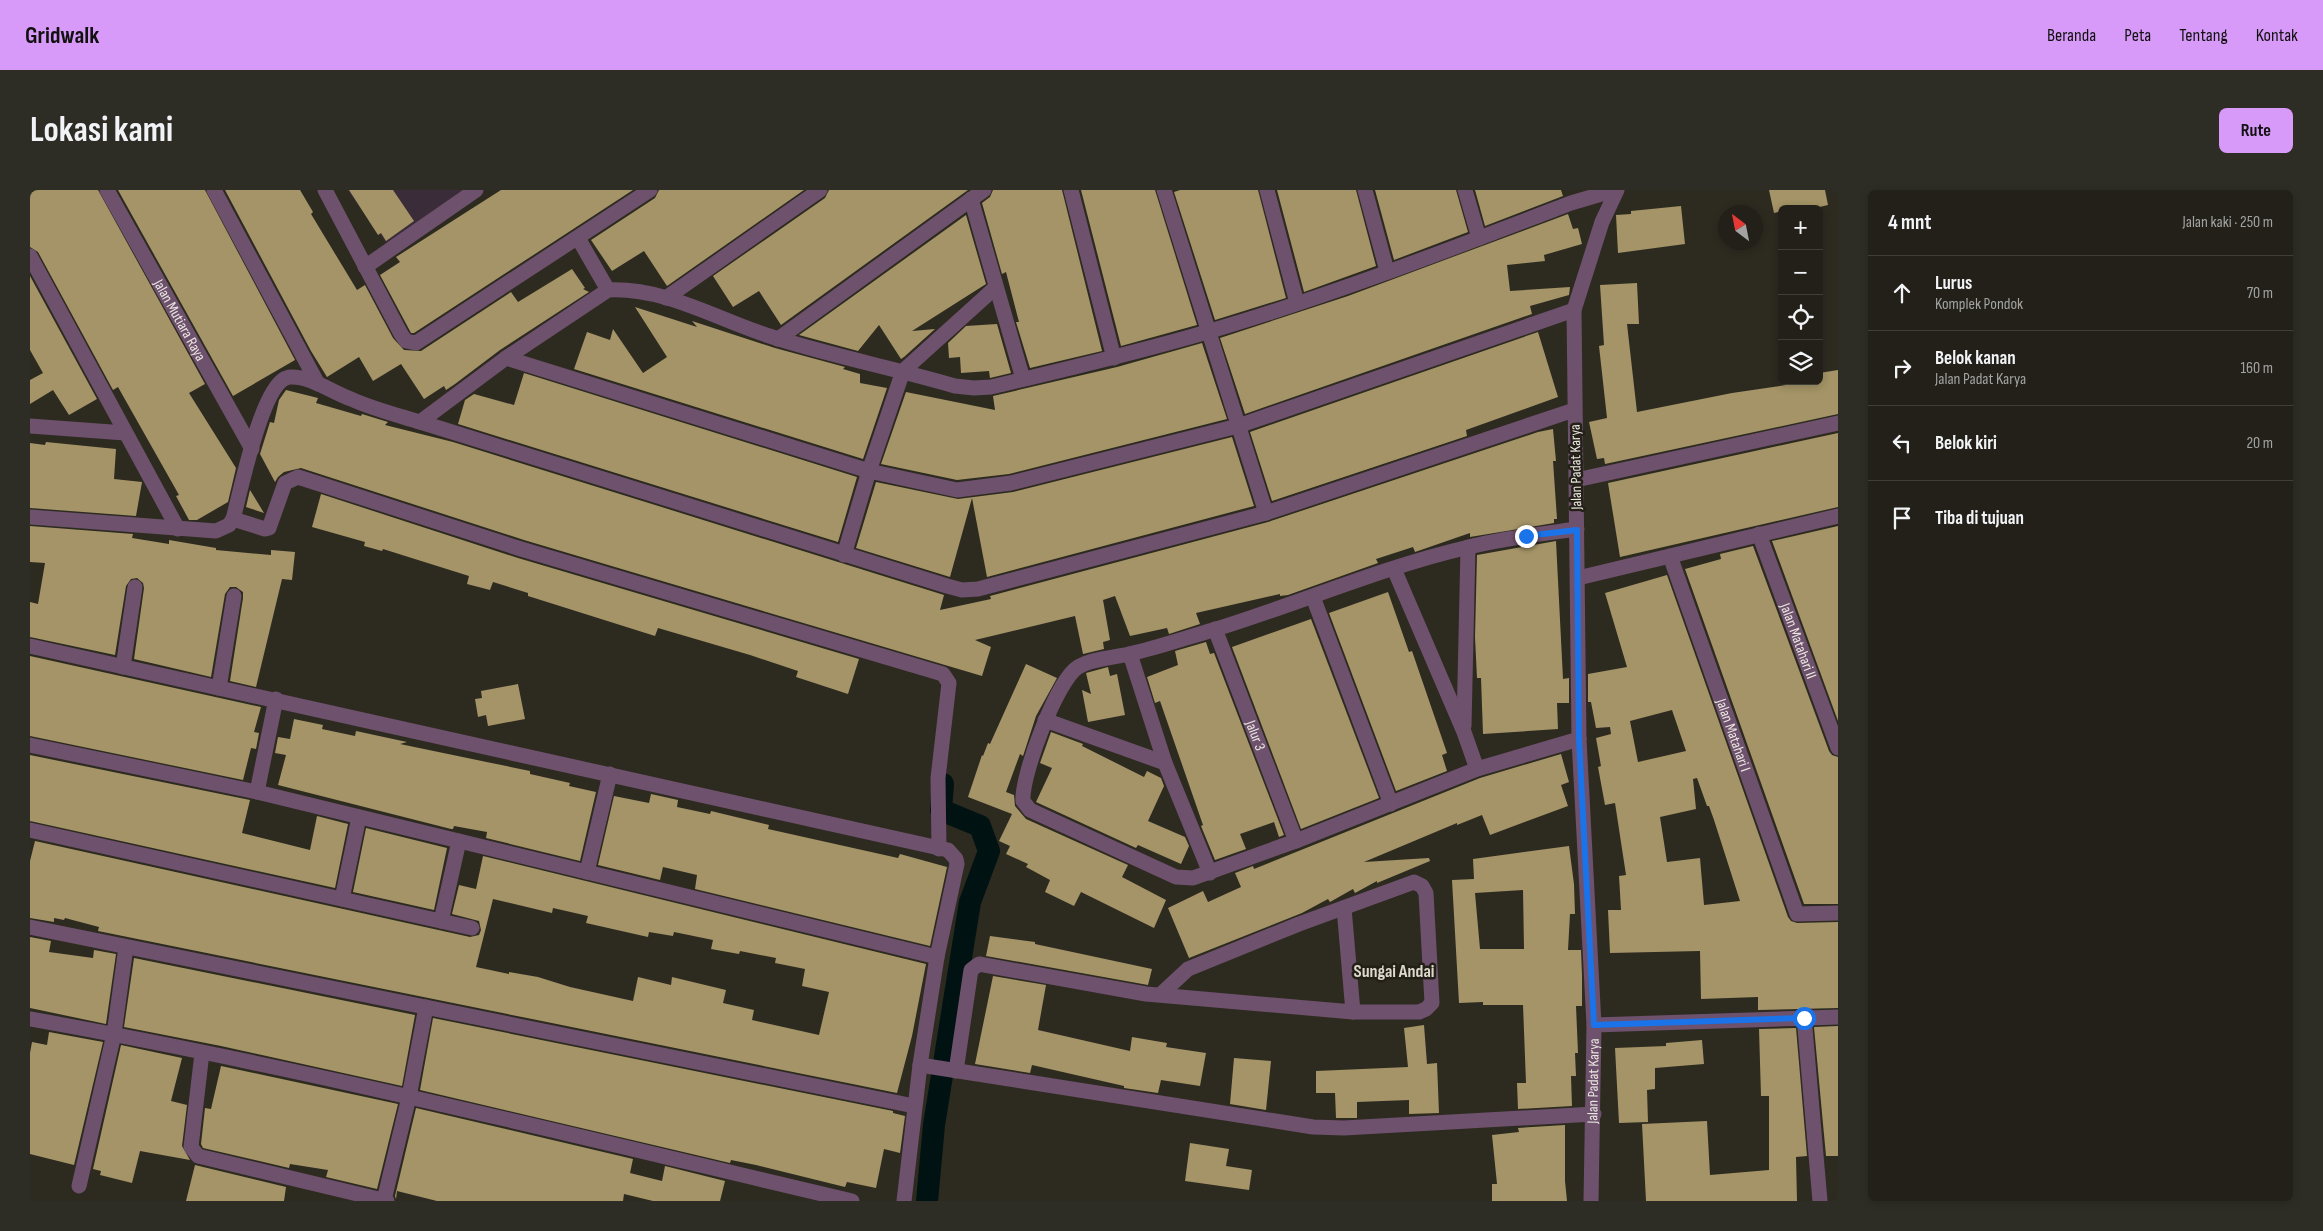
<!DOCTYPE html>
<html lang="id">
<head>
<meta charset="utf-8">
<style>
  :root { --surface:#222018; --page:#2e2d25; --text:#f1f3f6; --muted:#a2a3a2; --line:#3f3e37; --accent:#d89af8 }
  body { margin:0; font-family:"Sofia Sans Condensed",sans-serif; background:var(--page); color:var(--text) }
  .controls { position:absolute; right:15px; top:15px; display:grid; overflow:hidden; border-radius:8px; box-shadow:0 2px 8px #0003 }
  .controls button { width:45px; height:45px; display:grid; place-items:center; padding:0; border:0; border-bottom:1px solid var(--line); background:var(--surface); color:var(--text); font:25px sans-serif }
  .compass { position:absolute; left:1688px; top:15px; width:45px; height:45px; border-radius:50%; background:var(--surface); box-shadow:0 2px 8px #0003; rotate:328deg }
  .stop { position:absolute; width:15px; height:15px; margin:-11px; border:4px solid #1a73e8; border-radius:50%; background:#fff }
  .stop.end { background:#1a73e8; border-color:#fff; box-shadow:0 1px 5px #0008 }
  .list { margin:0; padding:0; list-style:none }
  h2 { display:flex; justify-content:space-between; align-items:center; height:65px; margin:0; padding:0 20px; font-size:21px }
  h2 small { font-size:16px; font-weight:400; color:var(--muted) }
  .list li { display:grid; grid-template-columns:32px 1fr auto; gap:15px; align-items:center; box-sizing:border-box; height:75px; padding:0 20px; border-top:1px solid var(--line) }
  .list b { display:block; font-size:19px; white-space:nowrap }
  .list p { margin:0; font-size:16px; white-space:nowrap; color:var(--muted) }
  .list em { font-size:16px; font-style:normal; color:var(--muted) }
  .icon { flex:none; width:28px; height:28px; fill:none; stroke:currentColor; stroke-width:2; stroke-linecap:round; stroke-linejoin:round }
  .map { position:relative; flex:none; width:1808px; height:1011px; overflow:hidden; border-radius:8px }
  header { display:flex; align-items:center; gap:30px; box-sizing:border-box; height:70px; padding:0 25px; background:var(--accent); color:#111 }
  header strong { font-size:24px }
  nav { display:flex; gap:28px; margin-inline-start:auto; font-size:18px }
  .intro { display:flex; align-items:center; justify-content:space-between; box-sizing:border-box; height:120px; padding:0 30px }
  h1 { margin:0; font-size:35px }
  .button { padding:12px 22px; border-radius:8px; background:var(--accent); color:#111; font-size:18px; font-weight:700 }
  main { display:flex; gap:30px; padding:0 30px }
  aside { flex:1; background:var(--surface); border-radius:8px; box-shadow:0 2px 8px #0003 }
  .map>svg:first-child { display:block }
</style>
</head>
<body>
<header>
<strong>Gridwalk</strong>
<nav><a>Beranda</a><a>Peta</a><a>Tentang</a><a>Kontak</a></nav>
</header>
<div class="intro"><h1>Lokasi kami</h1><a class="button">Rute</a></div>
<main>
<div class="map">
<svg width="1808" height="1011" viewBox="0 0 1808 1011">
  <rect width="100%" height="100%" fill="#2d2a20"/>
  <!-- education -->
  <path fill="#3a2c39" d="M317 0H441L360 58Z"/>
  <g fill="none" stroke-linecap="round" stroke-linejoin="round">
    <!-- canal -->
    <path stroke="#011213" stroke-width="22" d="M897 1011 904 935 940 712 959 661 950 636 911 620 913 594"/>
  </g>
  <!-- building -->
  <g fill="#a49467" fill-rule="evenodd">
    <path d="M0 0H68L175 194 159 203 206 278 198 312 167 330H159L146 306 149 305 88 197 83 200 8 62 0 57Z"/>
    <path d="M88 0H175L265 170 203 206Z"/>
    <path d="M195 0H270L283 22 281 24 327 100 335 95 363 148 374 160 391 161 481 102 488 112 542 79 555 98 553 99 559 102 470 160 425 194 416 200 414 196 394 209 371 174 343 191 329 167 297 187 281 161Z"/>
    <path d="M319 0H363L384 31 356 51 351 43 348 45Z"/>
    <path d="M471 0H603L384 143H381L350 85 370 72 366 67Z"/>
    <path d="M629 0H774L637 96 614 61 582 81 561 50 625 8Z"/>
    <path d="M799 0H938L751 135 729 101 703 117 683 86 795 8Z"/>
    <path d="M963 0H1032L1072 161 1000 178 986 132H989L976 82 972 84 952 13 960 7Z"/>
    <path d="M1051 0H1125L1167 135 1091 156Z"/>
    <path d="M1150 0H1228L1256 108 1185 130 1144 2Z"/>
    <path d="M1247 0H1326L1346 76 1274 102Z"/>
    <path d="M1345 0H1426L1438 42 1364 70Z"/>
    <path d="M1445 0H1531L1533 6 1455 36Z"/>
    <path d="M1739 0H1795L1798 15 1781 19H1752V21L1744 23Z"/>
    <path d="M1651 16 1655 54 1588 63 1586 25 1601 24V21Z"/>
    <path d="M1538 24 1543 39 1548 38 1552 54 1514 65 1515 71 1477 75 1480 101 1540 97 1539 105 1500 116 1502 124 1215 224 1190 148 1318 106Z"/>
    <path d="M936 25 956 94 882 141 905 139 874 167 871 169 849 135 828 161 769 145Z"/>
    <path d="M0 86 67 209 39 225 23 200 0 214V190L13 183 0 160Z"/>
    <path d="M1607 93 1609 134H1597L1607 222 1702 203 1756 195V191H1789V183L1808 180V224L1575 274 1574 268 1567 269 1559 232 1577 228 1569 156 1574 155 1570 95Z"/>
    <path d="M605 117 667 137 662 131 745 158 815 177 813 179 830 184V193L857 198 833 269 544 179 557 142 580 150 583 139 613 183 637 167Z"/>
    <path d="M967 134 981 183 960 188 959 181 931 183 930 167 919 168 918 153 936 136Z"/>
    <path d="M1508 142 1528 207 1436 240 1437 246 1242 311 1220 242Z"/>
    <path d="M1172 153 1197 229 979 284 927 290 851 274 876 202 965 220 963 206 1087 177Z"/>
    <path d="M494 183 827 287 808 352 428 234 435 210 444 204 484 215Z"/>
    <path d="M256 200 288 208 286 213 331 226 332 224 358 232 355 235 423 252 914 405 910 420 961 409 960 406 1238 332 1508 242 1523 239 1526 271H1523L1527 329H1524V333L1440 347V343L1385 362 1383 357 1346 369 1348 373 1258 405 1250 406V404L1166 423 1170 434 1139 444 1137 438 1100 446 1085 406 1073 410 1080 450 1073 452 1074 459 1053 464 1045 426 945 450 961 457 952 486 494 350 271 278 254 282 248 287 245 292 230 264 240 232 244 233 249 210Z"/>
    <path d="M1808 243V317L1590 367 1578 293Z"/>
    <path d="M1202 247 1224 316 957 387 942 308 920 387 826 358 846 292 928 309 983 302Z"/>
    <path d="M16 252 86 259 84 289 112 292 106 326 0 318V253L15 255Z"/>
    <path d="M220 300 234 323 216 317Z"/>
    <path d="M291 304 488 368 829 469 818 504 766 487 768 481 720 465 628 438 625 446 498 406V403L463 392 460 400 437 394 439 386 353 359 352 361 334 356 335 352 282 337Z"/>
    <path d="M0 336 103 344 102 348 139 354V350L186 358V360L241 365V360L265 362 262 390 252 389 226 497 200 491 213 408V402L206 397H200L195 404 181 487 104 469 114 398 113 393 107 388 101 389 96 396 85 465 0 447V412L8 414 15 373 0 372Z"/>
    <path d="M1808 336V531L1742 351Z"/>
    <path d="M1526 351 1533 489 1539 488V513H1527L1528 539 1453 544 1451 488H1447L1445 447 1447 365Z"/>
    <path d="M1723 356 1799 561 1802 565 1808 567V714H1774L1655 379 1691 369 1690 364Z"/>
    <path d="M1637 385 1758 727 1761 731 1767 733 1808 732V818L1728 820V807L1671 809 1670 761 1580 763 1578 720H1591L1589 686 1596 685 1585 613 1575 615 1568 577 1571 576 1566 548 1581 544 1580 537 1566 538 1561 512H1558V484L1597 477 1575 403ZM1642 520 1656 561 1608 572 1600 531ZM1667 588 1677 616H1679L1684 630 1710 711 1674 715 1670 668 1637 672 1630 627 1666 619 1663 589Z"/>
    <path d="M1358 402 1379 462 1382 461 1417 563 1412 565 1417 581 1366 601 1299 423Z"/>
    <path d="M1281 429 1349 608 1271 639 1202 457Z"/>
    <path d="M1176 452 1180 464 1184 463 1254 645 1249 647 1244 632 1210 644 1216 659 1185 670 1171 636 1173 635 1130 511 1125 513 1117 487 1148 475 1145 461Z"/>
    <path d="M0 466 231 517 224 542 229 543 226 559 221 558 213 590 0 546Z"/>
    <path d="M996 474 1027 488 1006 526 993 566 990 564 976 602 984 605 985 616 996 629 1098 675 1092 687 1136 710 1124 738 1051 702 1044 716 1015 702 1020 690 996 677 998 674 976 664 980 656 969 651 982 624 938 607 952 565 953 566 958 553 960 554Z"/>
    <path d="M1078 477 1080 486 1087 484 1095 525 1058 532 1052 500 1061 504 1056 483Z"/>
    <path d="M488 494 495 529 458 536 456 525 448 527 445 509 452 508 451 501Z"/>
    <path d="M264 529 293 535 292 539 325 546 326 541 377 552 370 554 500 581V584L540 593 539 596 566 602 550 671 456 648 457 642 424 636 423 639H421L248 595 256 565 245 563 248 547 260 549Z"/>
    <path d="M1021 542 1053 554 1052 556 1114 587 1117 581 1131 588 1134 596 1118 631 1155 647 1159 656 1151 674 1108 655 1106 658 1006 612 1022 578 1010 573Z"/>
    <path d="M1531 564 1539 592 1531 595 1538 616 1460 645 1452 625 1427 635V633L1334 672 1399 668 1400 671 1347 693V691L1325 703 1323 699 1300 712 1298 709 1272 723 1159 768 1138 718 1173 701 1178 712 1211 697 1205 683 1223 676 1224 679 1450 588Z"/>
    <path d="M0 565 220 610 212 643 280 660 287 626 318 634 305 698 0 631Z"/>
    <path d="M621 604 648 610 647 617 680 624 681 621 739 635 738 639 868 668 870 664 917 677 900 756 665 699 667 685 633 677 630 690 568 675 584 606 619 613Z"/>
    <path d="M336 638 417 658 404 720 323 702Z"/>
    <path d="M5 651 440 747 449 745 451 740 449 731 422 724 429 695 446 699 453 666 896 774 882 846 867 903 68 741 69 737 35 728 34 730 24 728V732L0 728V671ZM463 709 522 723 523 718 558 726 556 733 618 747 619 742 643 746 644 742 683 750 681 759 709 764 710 761 746 768 745 773 775 779 772 796 799 802 789 845 722 830 724 820 693 813 696 800 642 787 641 795 608 787 603 811 540 797 508 787 479 782V784L446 777Z"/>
    <path d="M1539 656 1544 694 1545 724H1540L1538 760H1551L1552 785V816H1546L1548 863H1545L1546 886H1541L1542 916 1488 919 1487 893H1496L1493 815H1453V812L1429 813 1422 690 1444 689 1443 669ZM1493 700 1494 759H1450L1445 703Z"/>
    <path d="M960 746 1005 752V754L1122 779 1118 795 956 766Z"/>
    <path d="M0 747 21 751 19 762 63 768 64 760 86 764 76 834 0 818Z"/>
    <path d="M104 768 385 825 372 896 191 856 94 837Z"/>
    <path d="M963 786 1016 795 1008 840 1100 861 1102 847 1137 853 1136 857 1176 863 1170 896 1131 890 1128 903 1094 898V896L1002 875 1000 883 945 874Z"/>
    <path d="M403 828 863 921V923L875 926 870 963 854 959 846 998 817 992 815 997 726 975 701 970 700 973 390 900Z"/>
    <path d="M1394 835 1397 874 1407 873 1409 923 1379 924V910L1327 912V928H1306L1305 903H1286V881L1378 877 1374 838Z"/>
    <path d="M1808 836V966H1796L1784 837Z"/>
    <path d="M1766 838 1777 966 1766 967 1767 1011H1616L1612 934 1677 931 1680 985 1739 980V906H1731L1729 839Z"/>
    <path d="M19 842 73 852 44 975 0 964V863L2 852 17 855Z"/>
    <path d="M1672 850 1674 874 1625 878V899L1617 900 1618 932 1589 933 1585 858 1636 856V853Z"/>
    <path d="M91 855 152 868 141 911 157 915 152 956 160 970 110 961 102 993 70 985 71 981 63 979Z"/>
    <path d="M1204 868 1241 871 1236 920 1200 914Z"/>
    <path d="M191 876 368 914 347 999 296 987 298 980 260 974 259 978 173 958 171 954 175 918 181 919Z"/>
    <path d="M386 918 603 969 600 983 632 991 635 976 695 991 690 1011H623L594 1004 593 1011H407L367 1001 366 1009 365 1006Z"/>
    <path d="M1535 935V991L1537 1011H1462V994H1467L1462 945 1489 942 1488 938Z"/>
    <path d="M1160 953 1199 959 1196 976 1222 980 1219 1000 1155 991Z"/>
    <path d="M165 975 256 997 254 1011H156Z"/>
  </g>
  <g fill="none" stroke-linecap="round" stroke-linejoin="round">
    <!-- minor -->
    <g stroke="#6e516c" stroke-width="15">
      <path id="s1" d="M77 0 222 259"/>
      <path d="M184 0 288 194"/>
      <path d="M295 0 371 144 376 151 386 153 620 0"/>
      <path d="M1041 0 1084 168"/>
      <path d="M1134 0 1236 323"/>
      <path d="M1237 0 1267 113"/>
      <path d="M1335 0 1357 81"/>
      <path d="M1435 0 1449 48"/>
      <path d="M941 9 993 189"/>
      <path d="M548 48 578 100"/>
      <path d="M0 66 148 339"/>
      <path d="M335 77 446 0"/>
      <path d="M636 108 790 0"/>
      <path d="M748 149 954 0"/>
      <path d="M476 168 839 281 927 300 981 293 1208 236 1544 120"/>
      <path d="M390 232 476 168 578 100C638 97 693 133 749 149 807 167 867 179 925 196L944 198 961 197C1033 180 1106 163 1177 142 1300 106 1421 59 1541 13L1585 0"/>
      <path d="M0 236 95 243"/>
      <path d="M1546 290 1808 233"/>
      <path d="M0 327 186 341 199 335 203 329C210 305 232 189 260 187 281 186 301 202 321 209 343 219 367 225 390 232L917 396 932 400 948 399 1236 323 1544 220"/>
      <path d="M203 329 235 339 239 338 255 293 268 287 491 359 913 484 919 493 908 588 909 659"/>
      <path d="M1547 339C1511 344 1474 348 1439 357 1352 377 1268 414 1183 440 1155 448 1127 458 1099 464 1083 468 1063 468 1048 477 1027 490 991 586 993 611L1000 620 1146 687 1163 688 1266 651 1447 579 1549 549"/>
      <path id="s2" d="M1729 344 1808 558"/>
      <path d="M814 365 839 281 873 181 966 97"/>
      <path id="s3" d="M1640 366 1767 724 1808 723"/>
      <path d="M1364 379 1434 542 1447 579"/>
      <path d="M1548 388 1808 326"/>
      <path d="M1283 407 1361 614"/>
      <path id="s4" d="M1185 439 1266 651"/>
      <path d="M0 456 918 660 926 669 927 674 907 767 890 875 874 1011"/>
      <path d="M1100 464 1135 573 1180 683"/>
      <path d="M93 477 105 397"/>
      <path d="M189 498 204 406"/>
      <path d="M1015 530 1135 573"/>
      <path d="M1434 536 1438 357"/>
      <path d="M0 555 227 602 907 767"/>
      <path d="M227 602 246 509"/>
      <path d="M0 640 442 738"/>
      <path d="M557 682 580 584"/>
      <path d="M312 709 329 627"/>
      <path d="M1314 718 1323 822"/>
      <path d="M411 731 429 651"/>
      <path d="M0 737 884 916"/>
      <path d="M1774 827 1790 1011"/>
      <path d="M0 829C276 878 549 947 822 1011"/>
      <path d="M1564 835 1808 827"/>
      <path d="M172 863 161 957 168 966 357 1011"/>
      <path d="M890 875 1283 937 1314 938 1564 924"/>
      <path d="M926 881 941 780 949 774 1116 804 1323 822H1389L1396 819 1402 813 1396 703 1392 696 1384 692 1269 734 1158 779 1130 805"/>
      <path d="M49 996 84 844 96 757"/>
      <path d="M354 1010 379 907 396 817"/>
      <path id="s5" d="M1561 1011 1564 835 1549 549 1544 120 1572 32 1587 0"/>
    </g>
  </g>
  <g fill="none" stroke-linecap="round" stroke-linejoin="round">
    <!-- route -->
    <path stroke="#1a73e8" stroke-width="6" d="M1496 346 1547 340 1549 549 1564 835 1774 828"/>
  </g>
  <g text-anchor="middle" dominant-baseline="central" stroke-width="5" stroke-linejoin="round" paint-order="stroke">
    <!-- street labels -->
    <g font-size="15" fill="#eae7e1" stroke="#232017">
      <text stroke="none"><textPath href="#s1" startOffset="149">Jalan Mutiara Raya</textPath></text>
      <text transform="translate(1546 277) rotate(-91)">Jalan Padat Karya</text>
      <text stroke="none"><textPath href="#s2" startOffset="114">Jalan Matahari II</textPath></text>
      <text stroke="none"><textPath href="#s4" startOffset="114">Jalur 3</textPath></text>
      <text stroke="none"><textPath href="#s3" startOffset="190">Jalan Matahari I</textPath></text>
      <text stroke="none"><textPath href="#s5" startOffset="120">Jalan Padat Karya</textPath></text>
    </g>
    <!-- quarter labels -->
    <g font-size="18" font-weight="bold" fill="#ddd9cd" stroke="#232017">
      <text x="1364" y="781">Sungai Andai</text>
    </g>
  </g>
</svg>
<div class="controls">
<button>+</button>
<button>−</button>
<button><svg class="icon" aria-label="locate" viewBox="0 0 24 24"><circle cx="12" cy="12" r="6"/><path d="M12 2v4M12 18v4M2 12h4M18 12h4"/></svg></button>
<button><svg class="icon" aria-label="layers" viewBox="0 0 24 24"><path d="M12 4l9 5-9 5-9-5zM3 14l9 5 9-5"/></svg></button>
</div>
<svg class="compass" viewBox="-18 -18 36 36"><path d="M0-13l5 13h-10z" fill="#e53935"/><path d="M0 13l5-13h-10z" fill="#a2a3a2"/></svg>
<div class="stop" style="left:1774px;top:828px"></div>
<div class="stop end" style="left:1496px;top:346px"></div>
</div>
<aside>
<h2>4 mnt<small>Jalan kaki · 250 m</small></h2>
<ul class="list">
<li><svg class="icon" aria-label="ahead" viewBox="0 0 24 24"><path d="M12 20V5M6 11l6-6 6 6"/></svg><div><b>Lurus</b><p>Komplek Pondok</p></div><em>70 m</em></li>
<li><svg class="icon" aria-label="right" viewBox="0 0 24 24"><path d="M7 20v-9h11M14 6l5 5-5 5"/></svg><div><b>Belok kanan</b><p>Jalan Padat Karya</p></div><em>160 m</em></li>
<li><svg class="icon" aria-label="left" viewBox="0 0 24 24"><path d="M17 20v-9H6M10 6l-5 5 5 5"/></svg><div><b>Belok kiri</b></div><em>20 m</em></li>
<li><svg class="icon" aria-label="arrive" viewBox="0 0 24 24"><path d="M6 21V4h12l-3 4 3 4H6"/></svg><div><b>Tiba di tujuan</b></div></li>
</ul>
</aside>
</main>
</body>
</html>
